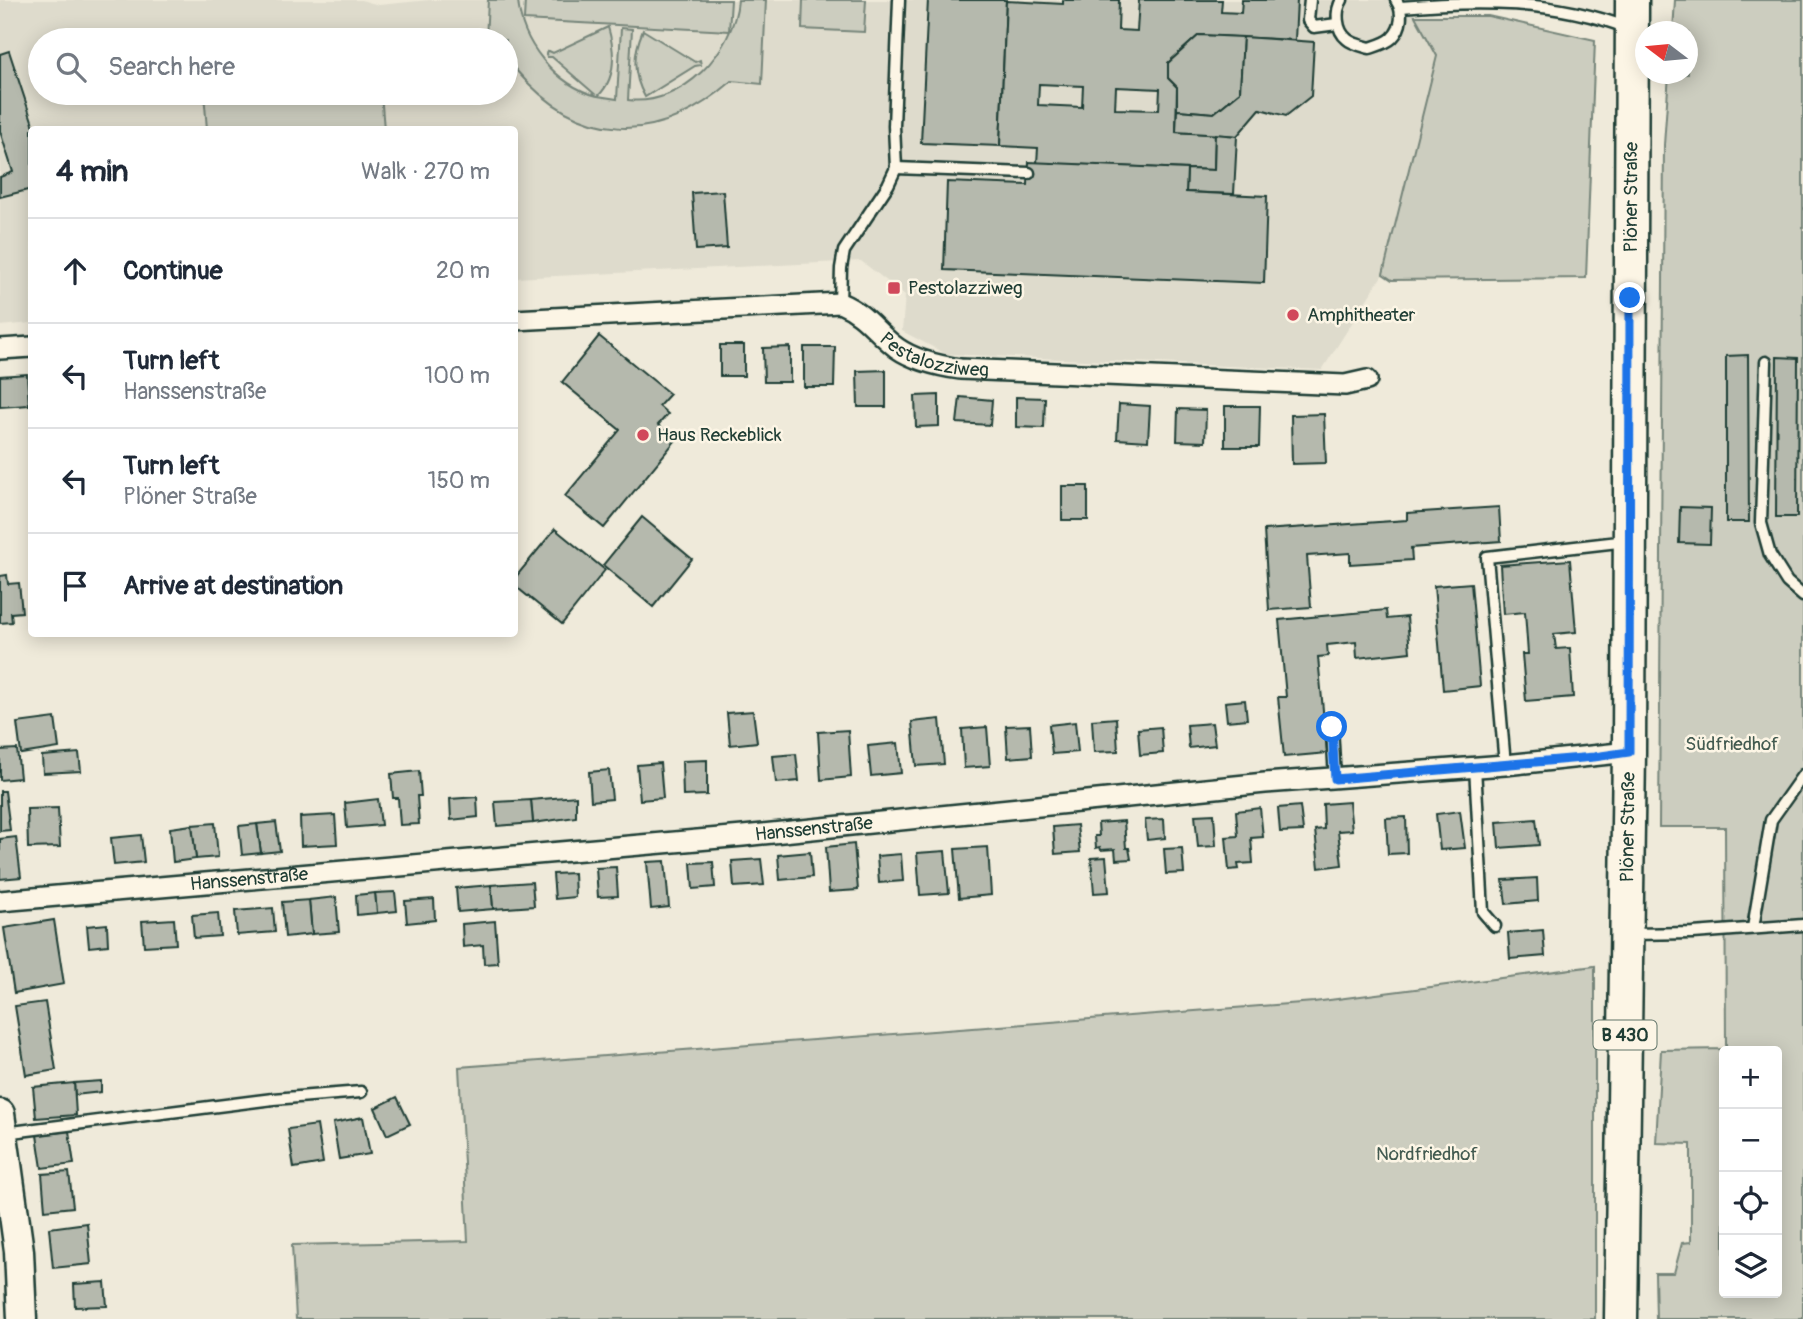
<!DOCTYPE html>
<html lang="en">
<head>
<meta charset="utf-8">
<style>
  :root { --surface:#fff; --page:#f2f2f3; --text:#1f2937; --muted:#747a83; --line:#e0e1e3 }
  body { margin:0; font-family:Pangolin,sans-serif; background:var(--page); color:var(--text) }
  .controls { position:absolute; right:21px; bottom:21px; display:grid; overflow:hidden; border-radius:7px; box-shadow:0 4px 18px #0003 }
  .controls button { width:63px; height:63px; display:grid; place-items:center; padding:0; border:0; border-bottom:2px solid var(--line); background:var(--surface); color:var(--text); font:35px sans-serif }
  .compass { position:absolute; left:1635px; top:21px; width:63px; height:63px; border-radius:50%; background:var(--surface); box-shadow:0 4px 18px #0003; rotate:286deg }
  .stop { position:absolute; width:21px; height:21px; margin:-16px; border:5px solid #1a73e8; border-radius:50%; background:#fff }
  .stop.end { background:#1a73e8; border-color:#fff; box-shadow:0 2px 7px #0008 }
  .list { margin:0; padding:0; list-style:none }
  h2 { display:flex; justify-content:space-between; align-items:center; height:91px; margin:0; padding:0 28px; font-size:30px }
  h2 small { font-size:23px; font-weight:400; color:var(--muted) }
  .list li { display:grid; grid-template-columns:46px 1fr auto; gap:21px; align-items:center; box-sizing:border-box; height:105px; padding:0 28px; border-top:2px solid var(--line) }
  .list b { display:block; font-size:26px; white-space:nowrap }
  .list p { margin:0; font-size:23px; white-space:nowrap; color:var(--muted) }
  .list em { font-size:23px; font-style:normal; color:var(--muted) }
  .icon { flex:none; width:38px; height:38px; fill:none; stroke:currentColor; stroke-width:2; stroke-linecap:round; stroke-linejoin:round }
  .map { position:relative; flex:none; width:1803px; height:1319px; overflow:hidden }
  .search { position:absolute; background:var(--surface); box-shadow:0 4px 18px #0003; left:28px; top:28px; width:490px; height:77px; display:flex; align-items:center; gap:18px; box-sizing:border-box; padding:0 24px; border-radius:38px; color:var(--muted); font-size:26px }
  .panel { position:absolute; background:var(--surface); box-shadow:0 4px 18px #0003; left:28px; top:126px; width:490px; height:511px; border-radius:7px }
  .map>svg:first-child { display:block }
</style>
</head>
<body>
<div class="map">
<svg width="1803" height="1319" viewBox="0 0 1803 1319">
  <rect width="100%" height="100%" fill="#efeada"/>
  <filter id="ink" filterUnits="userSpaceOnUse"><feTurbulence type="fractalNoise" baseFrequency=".0143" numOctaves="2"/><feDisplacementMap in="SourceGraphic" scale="14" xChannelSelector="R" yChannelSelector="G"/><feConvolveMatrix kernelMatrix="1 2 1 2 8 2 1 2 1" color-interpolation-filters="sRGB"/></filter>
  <g filter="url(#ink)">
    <!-- built -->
    <path fill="#dedbcc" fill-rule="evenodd" d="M0 0H361L379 5 429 0H1406L1437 55 1383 274 1322 370 946 354 902 331 905 295 861 261 515 278 514 130H32L31 323 0 326ZM40 40H506V93H40Z"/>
    <!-- green -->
    <g fill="#cccdbf" stroke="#76857a" stroke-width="2" fill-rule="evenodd">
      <path d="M488 0H518C521 43 556 85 597 96L552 57H547L546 53 549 51 553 53 608 27C615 51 617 78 598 96L617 99 621 28 632 29 628 100C682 107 734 51 738 0H766L762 84 732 81C658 146 580 145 515 69H506V40H486Z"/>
      <path d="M525 0H731L729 31 524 20Z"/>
      <path d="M803 0H866L864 32 802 29Z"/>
      <path d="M1675 0H1803V1319H1656L1655 1273H1674L1682 1243 1691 1242V1144L1656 1143 1661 1050 1726 1049 1725 827H1659L1664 145 1669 74H1688V32L1673 31ZM1724 1051H1777V1293H1724Z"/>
      <path d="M1415 16H1488L1595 40 1586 278 1392 280 1383 274 1437 56Z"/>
      <path d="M643 30 695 62 700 60 701 65 695 66 645 97C632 74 633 54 643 30Z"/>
      <path d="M204 93H381L384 129H207Z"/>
      <path d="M1595 966V1319H296L292 1245 468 1241 459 1067 1314 1002Z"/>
    </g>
    <!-- building -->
    <g fill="#b5b9ad" stroke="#1f3d34" stroke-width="2" fill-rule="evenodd">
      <path d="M928 0H1006L1000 146 921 143Z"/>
      <path d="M1063 0H1119L1118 30 1137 31 1139 0H1222L1221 12 1241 13 1242 0H1297L1295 40 1199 35 1168 63V78L1177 87 1176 132 1215 134 1214 170 1037 163 1038 148 1000 146 1006 1 1063 4ZM1039 84 1083 86 1082 107 1038 105ZM1116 87 1160 89 1159 110 1115 109Z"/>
      <path d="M1199 35 1243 37 1240 92 1214 113 1177 110V87L1168 78V63Z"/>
      <path d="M1243 37 1314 42 1311 96 1286 116 1260 109 1237 136 1176 132 1177 110 1214 113 1240 92Z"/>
      <path d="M9 51 35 130H32V189L0 197V177L13 172 0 131V54Z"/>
      <path d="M1215 134 1237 136 1234 194 1186 192 1187 169 1214 170Z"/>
      <path d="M1029 162 1187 169 1186 192 1267 196 1264 283 944 270 947 182 1028 185Z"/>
      <path d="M723 191 727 248 696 250 692 193Z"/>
      <path d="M599 336 670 394 659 406 668 414 658 425 676 440 604 528 565 496 620 430 562 382Z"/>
      <rect x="720" y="345" width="24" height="31"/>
      <path d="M790 347V382H764L763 348Z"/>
      <path d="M804 347H835L834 387H804Z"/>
      <path d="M1748 355 1749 522H1726V356Z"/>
      <path d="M1777 357 1798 358 1797 517H1776Z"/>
      <path d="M886 370V407H858L857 371Z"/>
      <path d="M27 374 29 405 0 407V376Z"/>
      <path d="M939 395V426L916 427 915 396Z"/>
      <path d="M960 397 992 400 990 425 957 423Z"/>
      <path d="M1016 397 1045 398 1044 428 1016 427Z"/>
      <path d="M1119 404 1150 406 1148 441 1117 439Z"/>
      <path d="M1225 406H1260L1259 447H1225Z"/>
      <path d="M1178 409 1206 410 1205 442 1177 441Z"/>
      <path d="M1324 414 1326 463 1292 464 1291 415Z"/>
      <rect x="1062" y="486" width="26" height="34"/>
      <path d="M1499 507 1501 541 1411 548 1412 560 1350 564V553L1307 556 1311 607 1269 610 1264 530 1407 520V513Z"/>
      <path d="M1680 507 1711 508 1710 544 1679 543Z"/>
      <path d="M642 517 692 559 653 607 603 565Z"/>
      <path d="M555 529 605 570 562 624 514 585V579Z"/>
      <path d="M1570 560 1576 632 1554 634 1556 649 1570 648 1573 697 1526 701 1522 654H1528L1525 612 1503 614 1500 565Z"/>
      <path d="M7 575 8 584 19 583 22 612 11 613 12 622 0 623V576Z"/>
      <path d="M1471 583 1480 686 1443 690 1434 586Z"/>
      <path d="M1386 610 1387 619 1407 617 1410 652 1357 658 1356 642 1327 645 1328 656 1318 657 1327 753 1284 757 1278 697H1286L1279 620Z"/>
      <path d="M1245 700 1247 719 1227 721 1225 702Z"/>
      <path d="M753 711 757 742 730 745 727 713Z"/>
      <path d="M55 718 59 748 21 754 17 723Z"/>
      <path d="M1116 718 1118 751 1094 752 1092 720Z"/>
      <path d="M940 719 944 764 916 766 912 722Z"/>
      <path d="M1075 722 1078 752 1052 754 1049 725Z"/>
      <path d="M1212 723 1215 745 1189 748 1187 725Z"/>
      <path d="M1030 725 1032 756 1008 758 1006 726Z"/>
      <path d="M987 727 990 766 964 768 962 729Z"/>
      <path d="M1161 727 1163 753 1140 755 1138 729Z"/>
      <path d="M848 730 851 777 821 780 818 732Z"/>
      <path d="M898 743 901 773 871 776 868 746Z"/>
      <path d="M17 749 20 778 0 780V750Z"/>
      <path d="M79 753 81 771 43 773 42 756Z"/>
      <path d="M796 754 799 781 776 783 773 756Z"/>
      <path d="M707 760V795L683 796 682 761Z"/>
      <path d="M660 763 663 798 640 800 637 765Z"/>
      <path d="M609 770 612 799 591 801 589 772Z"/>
      <path d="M419 771 421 796H417L419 824 400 825 398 798H393L391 774Z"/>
      <path d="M0 791H5L10 830 0 831Z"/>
      <path d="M576 796V817L533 823 531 800Z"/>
      <path d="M477 797 478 817 451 820 450 799Z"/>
      <path d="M378 799 381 825 347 828 345 803Z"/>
      <path d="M531 800 533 823 497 826 495 802Z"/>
      <path d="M1349 802 1352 830 1338 831 1342 865 1319 868 1315 830 1324 829 1323 804Z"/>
      <path d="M1300 806 1303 831 1280 832 1278 808Z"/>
      <path d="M58 808 60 847 28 848 27 809Z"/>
      <path d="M1260 808 1263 837 1251 838 1253 863 1238 864 1239 869 1229 870 1226 837 1238 836 1236 811Z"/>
      <path d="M1460 811 1465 848 1440 850 1436 814Z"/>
      <path d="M1214 814 1216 846 1198 847 1195 815Z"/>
      <path d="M335 815 337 844 301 846 300 817Z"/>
      <path d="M1406 817 1407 853 1388 854 1386 818Z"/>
      <path d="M1164 819 1165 838 1147 840 1145 820Z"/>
      <path d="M1536 819 1539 845 1499 848 1497 822Z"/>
      <path d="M1124 821 1126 848H1129L1131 859 1116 860 1115 849 1101 850 1100 847 1096 848 1095 836H1099L1098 823Z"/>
      <path d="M276 822 280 851 261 853 257 824Z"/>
      <path d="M215 823 218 857 196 859 192 825Z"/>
      <path d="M257 824 261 853 242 855 239 826Z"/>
      <path d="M192 825 196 859 173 862 170 828Z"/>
      <path d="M1077 825 1080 852 1055 854 1053 827Z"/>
      <path d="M141 835 144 862 114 865 111 838Z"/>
      <path d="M16 837 21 877 0 879V839Z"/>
      <path d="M854 844 858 890 829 892 826 847Z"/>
      <path d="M988 847 991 895 959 898 955 849Z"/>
      <path d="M1182 848 1184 873 1166 874 1164 849Z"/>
      <path d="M945 851 949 893 920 895 917 853Z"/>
      <path d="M810 852 812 877 780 880 778 855Z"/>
      <path d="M901 854 903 881 879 883 877 856Z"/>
      <path d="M1106 857 1109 892 1094 893 1091 858Z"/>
      <path d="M761 859 764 885 734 887 732 861Z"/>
      <path d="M665 861 669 907 651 909 647 862Z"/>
      <path d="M713 862 715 887 693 889 691 863Z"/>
      <path d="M616 867 618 896 598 897 596 868Z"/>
      <path d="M574 873 575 897 555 899 553 874Z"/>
      <path d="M1537 878 1538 901 1506 904 1503 880Z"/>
      <path d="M532 882 534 906 493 909 491 885Z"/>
      <path d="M491 885 493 909 458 912 456 888Z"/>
      <path d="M395 892 397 911 377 913 375 893Z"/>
      <path d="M375 893 377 913 357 915 356 895Z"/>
      <path d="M336 897 339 932 312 934 309 900Z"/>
      <path d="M434 899 435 920 407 923 405 901Z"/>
      <path d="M309 900 312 934 285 937 282 902Z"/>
      <path d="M273 908 275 932 237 935 235 911Z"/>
      <path d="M218 913 220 936 194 938 192 915Z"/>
      <path d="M174 919 176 944 144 946 142 921Z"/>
      <path d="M54 920 64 984 14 993 4 928Z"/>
      <path d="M495 921 498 963 484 964 483 945 463 947 462 924Z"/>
      <path d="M107 924 108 945 89 947 87 926Z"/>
      <path d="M1543 930 1545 956 1510 959 1508 933Z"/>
      <path d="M45 1002 56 1070 26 1075 15 1006Z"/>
      <path d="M101 1081V1092L75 1095 74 1083Z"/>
      <path d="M74 1083 76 1115 36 1118 33 1087Z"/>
      <path d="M397 1097 410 1124 387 1135 375 1108Z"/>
      <path d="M363 1117 370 1154 339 1159 333 1123Z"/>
      <path d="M317 1125 323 1163 294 1168 288 1129Z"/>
      <path d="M69 1131 74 1164 42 1168 37 1135Z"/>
      <path d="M69 1172 73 1207 45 1210 42 1174Z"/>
      <path d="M87 1223 91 1264 53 1268 49 1228Z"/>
      <path d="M105 1282 107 1306 75 1307 74 1284Z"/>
    </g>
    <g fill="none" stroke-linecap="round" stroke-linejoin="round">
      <defs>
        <g id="lane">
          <path d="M1310 0 1308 20 1314 27 1337 24"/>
          <path d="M1342 0C1335 11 1336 30 1347 39 1352 44 1363 46 1370 48 1376 46 1387 43 1392 38 1402 28 1404 12 1396 0"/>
          <path d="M1401 7C1477 0 1556 0 1628 28"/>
          <path d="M896 168 1029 173"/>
          <path d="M840 303 841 268 844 251 888 185 896 168 894 126 899 0"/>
          <path d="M1766 362 1761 523 1770 555 1787 582 1803 596"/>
          <path d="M1332 727 1335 779"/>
          <path d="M1505 765 1487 557 1627 541"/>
          <path d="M1475 767 1483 912 1495 926"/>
          <path d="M1753 928 1771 820 1803 775"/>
          <path d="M1631 934 1693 933 1803 925"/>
          <path d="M4 1133 273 1099 361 1092"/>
        </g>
        <g id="street">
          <path id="s1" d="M514 320 840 303C868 315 874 331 897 348 914 360 940 366 960 369L1345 385 1367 380"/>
          <path d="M0 349 32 347"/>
          <path id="s2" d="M0 901 743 836 1265 783 1505 765 1629 752"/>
        </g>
        <path id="secondary" d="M0 1114 19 1251 22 1319"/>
        <g id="primary">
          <path id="s3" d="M1621 1319 1629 752 1632 0"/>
        </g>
      </defs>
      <!-- lane casing -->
      <use href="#lane" stroke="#1f3d34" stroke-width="15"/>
      <!-- street casing -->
      <use href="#street" stroke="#1f3d34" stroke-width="24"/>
      <!-- secondary casing -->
      <use href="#secondary" stroke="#1f3d34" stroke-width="33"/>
      <!-- primary casing -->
      <use href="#primary" stroke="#1f3d34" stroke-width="37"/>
      <!-- lane -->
      <use href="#lane" stroke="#fcf5e5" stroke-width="10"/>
      <!-- street -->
      <use href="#street" stroke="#fcf5e5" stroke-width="19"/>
      <!-- secondary -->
      <use href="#secondary" stroke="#fcf5e5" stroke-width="28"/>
      <!-- primary -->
      <use href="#primary" stroke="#fcf5e5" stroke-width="32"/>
    </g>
  </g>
  <g fill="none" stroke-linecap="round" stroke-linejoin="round" filter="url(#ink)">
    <!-- route -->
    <path stroke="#1a73e8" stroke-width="9" d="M1332 727 1335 779 1594 757 1629 752 1630 298"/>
  </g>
  <!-- markers -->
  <g fill="#d1495b" stroke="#fcf5e5" stroke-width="2.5">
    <rect x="887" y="281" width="14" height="14" rx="3.5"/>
    <circle cx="1293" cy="315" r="7"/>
    <circle cx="643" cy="435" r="7"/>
  </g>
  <g text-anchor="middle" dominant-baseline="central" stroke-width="5" stroke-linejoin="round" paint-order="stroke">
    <!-- shield labels -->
    <rect fill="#fcf5e5" stroke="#617469" stroke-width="2" x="1593.5" y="1020.5" width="63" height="29" rx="5"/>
    <g font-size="18" font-weight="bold" fill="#1f3d34">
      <text x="1625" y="1035">B 430</text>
    </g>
    <!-- street labels -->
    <g font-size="19" fill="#1f3d34" stroke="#fcf5e5">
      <text stroke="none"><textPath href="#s3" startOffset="1122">Plöner Straße</textPath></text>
      <text stroke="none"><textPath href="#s1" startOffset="438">Pestalozziweg</textPath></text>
      <text stroke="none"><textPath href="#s3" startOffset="492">Plöner Straße</textPath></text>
      <text stroke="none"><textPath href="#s2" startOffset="817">Hanssenstraße</textPath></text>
      <text stroke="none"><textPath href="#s2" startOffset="250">Hanssenstraße</textPath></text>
    </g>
    <!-- poi labels -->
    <g font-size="19" fill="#1f3d34" stroke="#fcf5e5" text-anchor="start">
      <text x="908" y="288">Pestolazziweg</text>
      <text x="1307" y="315">Amphitheater</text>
      <text x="657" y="435">Haus Reckeblick</text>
    </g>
    <!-- park labels -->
    <g font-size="19" fill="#425a50" stroke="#fcf5e5">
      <text x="1732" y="744">Südfriedhof</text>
      <text x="1427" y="1154">Nordfriedhof</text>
    </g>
  </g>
</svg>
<div class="controls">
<button>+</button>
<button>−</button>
<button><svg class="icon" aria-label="locate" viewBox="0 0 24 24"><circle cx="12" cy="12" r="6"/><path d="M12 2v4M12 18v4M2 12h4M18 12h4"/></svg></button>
<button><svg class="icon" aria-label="layers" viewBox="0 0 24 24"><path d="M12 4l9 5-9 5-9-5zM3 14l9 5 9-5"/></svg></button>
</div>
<svg class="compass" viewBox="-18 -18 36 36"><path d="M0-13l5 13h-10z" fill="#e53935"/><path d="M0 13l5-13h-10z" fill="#747a83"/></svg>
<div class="stop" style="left:1332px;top:727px"></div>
<div class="stop end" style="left:1630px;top:298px"></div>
<div class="search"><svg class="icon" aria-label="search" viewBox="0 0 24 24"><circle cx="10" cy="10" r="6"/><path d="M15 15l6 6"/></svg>Search here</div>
<section class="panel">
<h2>4 min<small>Walk · 270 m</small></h2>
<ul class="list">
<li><svg class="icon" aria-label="ahead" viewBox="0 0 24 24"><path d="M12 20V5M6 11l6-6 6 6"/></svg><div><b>Continue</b></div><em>20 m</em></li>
<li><svg class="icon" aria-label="left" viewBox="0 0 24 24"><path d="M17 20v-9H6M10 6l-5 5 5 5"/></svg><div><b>Turn left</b><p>Hanssenstraße</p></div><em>100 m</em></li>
<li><svg class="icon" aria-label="left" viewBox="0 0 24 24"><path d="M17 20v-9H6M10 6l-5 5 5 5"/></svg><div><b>Turn left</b><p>Plöner Straße</p></div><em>150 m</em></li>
<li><svg class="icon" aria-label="arrive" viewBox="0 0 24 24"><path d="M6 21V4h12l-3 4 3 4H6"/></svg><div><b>Arrive at destination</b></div></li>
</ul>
</section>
</div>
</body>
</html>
